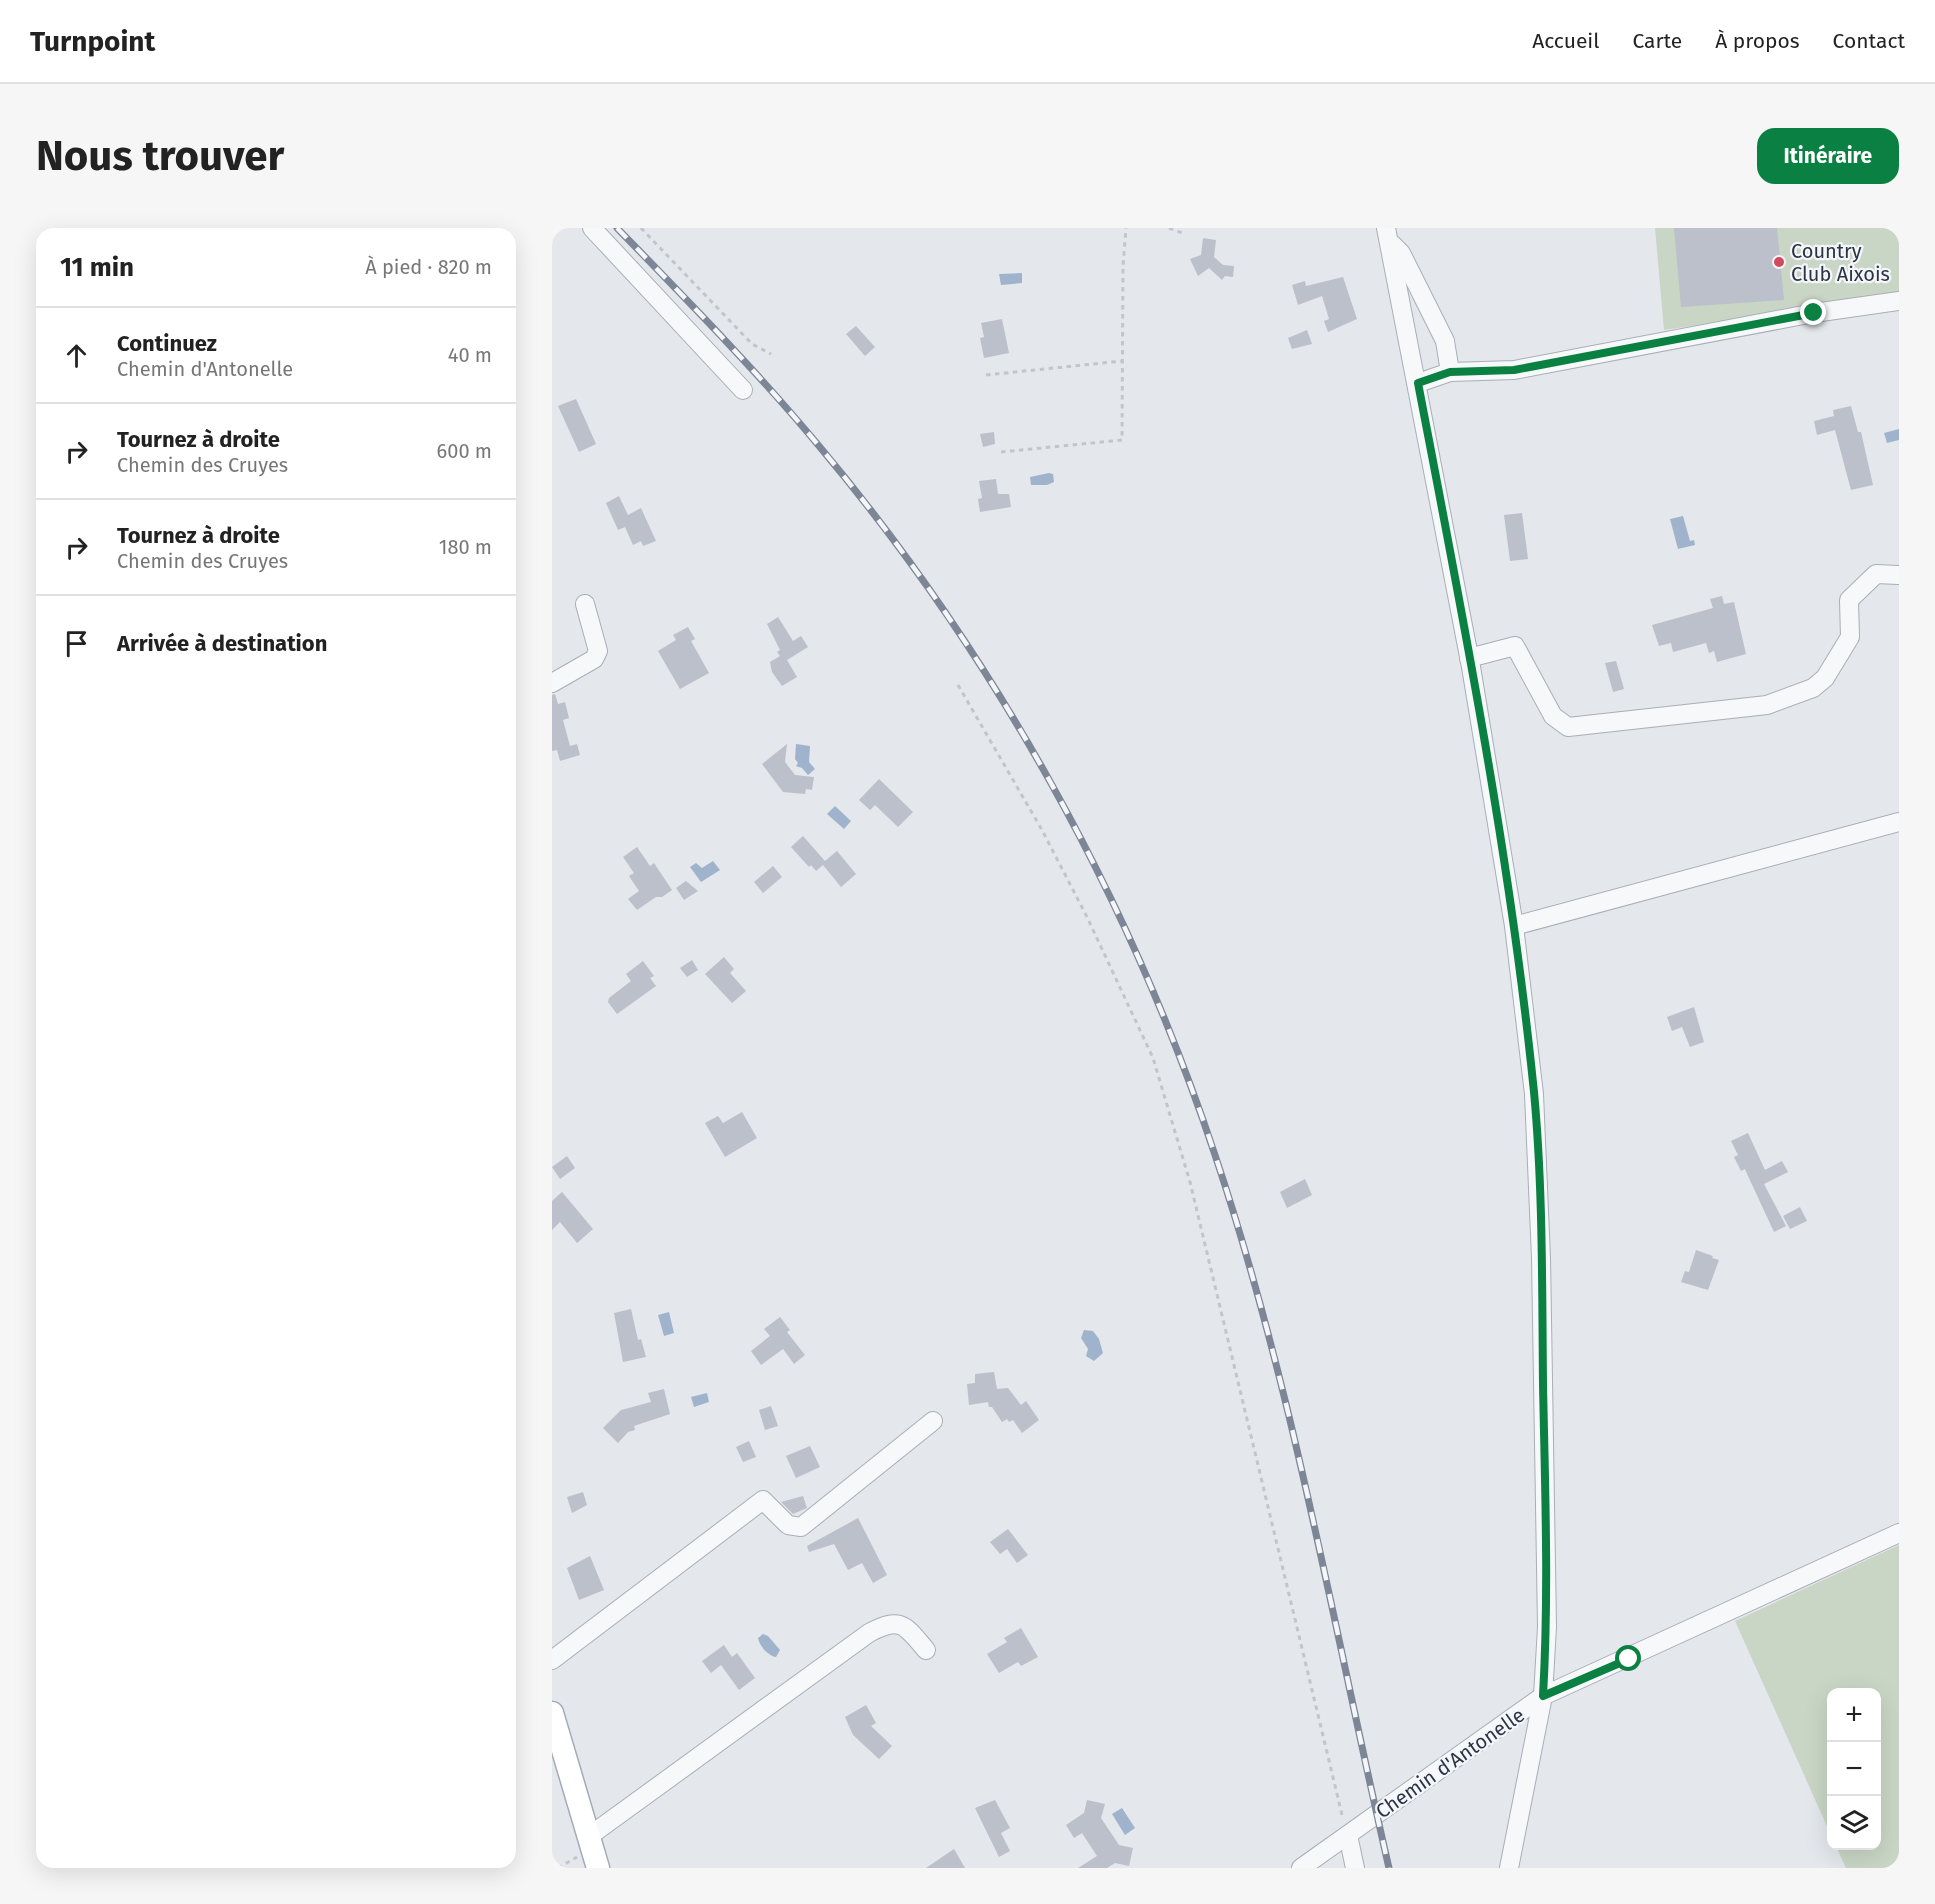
<!DOCTYPE html>
<html lang="fr">
<head>
<meta charset="utf-8">
<style>
  :root { --surface:#fff; --page:#f6f6f6; --text:#222; --muted:#767676; --line:#e0e0e0; --accent:#0b8043 }
  body { margin:0; font-family:"Fira Sans",sans-serif; background:var(--page); color:var(--text) }
  .controls { position:absolute; right:18px; bottom:18px; display:grid; overflow:hidden; border-radius:12px; box-shadow:0 6px 24px #0002 }
  .controls button { width:54px; height:54px; display:grid; place-items:center; padding:0; border:0; border-bottom:2px solid var(--line); background:var(--surface); color:var(--text); font:30px sans-serif }
  .stop { position:absolute; width:18px; height:18px; margin:-14px; border:4px solid #0b8043; border-radius:50%; background:#fff }
  .stop.end { background:#0b8043; border-color:#fff; box-shadow:0 2px 6px #0008 }
  .list { margin:0; padding:0; list-style:none }
  h2 { display:flex; justify-content:space-between; align-items:center; height:78px; margin:0; padding:0 24px; font-size:26px }
  h2 small { font-size:20px; font-weight:400; color:var(--muted) }
  .list li { display:grid; grid-template-columns:39px 1fr auto; gap:18px; align-items:center; box-sizing:border-box; height:96px; padding:0 24px; border-top:2px solid var(--line) }
  .list b { display:block; font-size:22px; white-space:nowrap }
  .list p { margin:0; font-size:20px; white-space:nowrap; color:var(--muted) }
  .list em { font-size:20px; font-style:normal; color:var(--muted) }
  .icon { flex:none; width:33px; height:33px; fill:none; stroke:currentColor; stroke-width:2; stroke-linecap:round; stroke-linejoin:round }
  .map { position:relative; flex:none; width:1347px; height:1640px; overflow:hidden; border-radius:18px }
  header { display:flex; align-items:center; gap:36px; box-sizing:border-box; height:84px; padding:0 30px; background:var(--surface); border-bottom:2px solid var(--line) }
  header strong { font-size:28px }
  nav { display:flex; gap:33px; margin-inline-start:auto; font-size:21px }
  .intro { display:flex; align-items:center; justify-content:space-between; box-sizing:border-box; height:144px; padding:0 36px }
  h1 { margin:0; font-size:42px }
  .button { padding:15px 27px; border-radius:18px; background:var(--accent); color:#fff; font-size:21px; font-weight:700 }
  main { display:flex; gap:36px; padding:0 36px }
  aside { flex:1; background:var(--surface); border-radius:18px; box-shadow:0 6px 24px #0002 }
  .map>svg:first-child { display:block }
</style>
</head>
<body>
<header>
<strong>Turnpoint</strong>
<nav><a>Accueil</a><a>Carte</a><a>À propos</a><a>Contact</a></nav>
</header>
<div class="intro"><h1>Nous trouver</h1><a class="button">Itinéraire</a></div>
<main>
<aside>
<h2>11 min<small>À pied · 820 m</small></h2>
<ul class="list">
<li><svg class="icon" aria-label="ahead" viewBox="0 0 24 24"><path d="M12 20V5M6 11l6-6 6 6"/></svg><div><b>Continuez</b><p>Chemin d'Antonelle</p></div><em>40 m</em></li>
<li><svg class="icon" aria-label="right" viewBox="0 0 24 24"><path d="M7 20v-9h11M14 6l5 5-5 5"/></svg><div><b>Tournez à droite</b><p>Chemin des Cruyes</p></div><em>600 m</em></li>
<li><svg class="icon" aria-label="right" viewBox="0 0 24 24"><path d="M7 20v-9h11M14 6l5 5-5 5"/></svg><div><b>Tournez à droite</b><p>Chemin des Cruyes</p></div><em>180 m</em></li>
<li><svg class="icon" aria-label="arrive" viewBox="0 0 24 24"><path d="M6 21V4h12l-3 4 3 4H6"/></svg><div><b>Arrivée à destination</b></div></li>
</ul>
</aside>
<div class="map">
<svg width="1347" height="1640" viewBox="0 0 1347 1640">
  <rect width="100%" height="100%" fill="#e4e7ec"/>
  <!-- green -->
  <g fill="#c9d6c5">
    <path d="M1103 0H1347V67L1112 102Z"/>
    <path d="M1347 1317V1636L1336 1640H1294L1284 1618H1324V1464H1280L1279 1607 1183 1393Z"/>
  </g>
  <!-- water -->
  <g fill="#9fb4cc">
    <path d="M470 45V55L449 57 447 46Z"/>
    <path d="M1347 201V212L1335 215 1332 205Z"/>
    <path d="M497 245 501 246 502 254 495 257H479L478 249Z"/>
    <path d="M1131 288 1138 313 1142 312 1143 317 1126 321 1118 291Z"/>
    <path d="M244 516 258 518 257 534 263 541 256 547 250 540 244 538 246 535 243 531Z"/>
    <path d="M283 578 299 593 292 601 275 586Z"/>
    <path d="M161 633 168 642 149 654 138 639 144 635 150 640Z"/>
    <path d="M117 1084 122 1105 112 1108 106 1087Z"/>
    <path d="M532 1102 541 1103 547 1111 551 1125 542 1133 534 1128 536 1121 529 1110Z"/>
    <path d="M155 1165 157 1174 142 1179 139 1169Z"/>
    <path d="M211 1406 216 1408 228 1422 224 1429C217 1428 207 1418 206 1410Z"/>
    <path d="M570 1580 583 1600 573 1607 560 1586Z"/>
  </g>
  <!-- building -->
  <g fill="#bbc0ca">
    <path d="M1122 0H1225L1232 72 1129 79Z"/>
    <path d="M651 10 664 12 662 29 671 37 682 38 681 49 673 48 670 52 657 40 646 48 638 31 649 27Z"/>
    <path d="M791 49 805 91 776 104 772 93 777 91 770 68 746 77 740 57 753 53 754 58Z"/>
    <path d="M450 91 457 125 432 130 428 110 432 109 429 95Z"/>
    <path d="M304 98 323 119 313 128 294 106Z"/>
    <path d="M755 102 760 116 740 121 736 110Z"/>
    <path d="M24 171 44 216 27 224 6 178Z"/>
    <path d="M1299 178 1306 204H1309L1321 257 1299 262 1283 202 1265 207 1262 193 1282 188 1281 182Z"/>
    <path d="M442 204 443 216 431 219 428 206Z"/>
    <path d="M444 251 446 266H457L459 279 428 284 426 271 430 270 427 253Z"/>
    <path d="M67 268 76 287 89 280 104 313 91 318 89 313 81 317 73 299 66 302 54 275Z"/>
    <path d="M970 285 976 331 958 333 952 287Z"/>
    <path d="M1170 368 1172 376 1182 374 1194 426 1165 434 1162 423 1157 425 1154 415 1121 424 1119 415 1107 418 1100 397 1161 380 1158 371Z"/>
    <path d="M226 389 241 413 249 408 256 419 235 432 245 449 230 458 220 444 218 434 228 428 225 424 228 422 215 396Z"/>
    <path d="M136 399 143 411 139 413 157 445 128 461 106 423 124 412 121 407Z"/>
    <path d="M1064 433 1072 461 1061 464 1053 435Z"/>
    <path d="M3 466 6 476 13 474 17 490 11 492 18 518 25 516 28 527 8 533 5 522 0 523V467Z"/>
    <path d="M235 516 233 534 243 547 262 549 260 562 254 561 253 566 231 564 210 536Z"/>
    <path d="M327 551 361 584 346 599 323 577 318 582 307 572Z"/>
    <path d="M251 608 273 633 285 623 304 646 289 659 271 637 264 643 259 637 257 639 239 619Z"/>
    <path d="M85 619 98 638 102 635 120 662 110 669H104L85 682 76 671 87 663 77 648 82 645 71 629Z"/>
    <path d="M221 638 230 649 211 665 202 654Z"/>
    <path d="M134 653 146 663 132 672 124 660Z"/>
    <path d="M172 729 182 741 178 745 194 763 180 775 153 746Z"/>
    <path d="M140 732 146 742 135 749 128 740Z"/>
    <path d="M91 733 102 748 98 750 104 758 65 786 56 774 57 770 79 753 74 746Z"/>
    <path d="M1142 779 1152 814 1138 819 1130 799 1120 803 1115 789Z"/>
    <path d="M190 884 205 910 173 929 153 895 166 888 171 895Z"/>
    <path d="M1196 905 1213 942 1230 933 1236 944 1212 956 1234 998 1222 1004 1196 948 1193 941 1189 943 1182 929 1186 927 1179 913Z"/>
    <path d="M15 928 23 940 8 951 0 939Z"/>
    <path d="M753 951 760 967 735 980 728 964Z"/>
    <path d="M10 964 41 1001 25 1015 8 994 0 1002V973Z"/>
    <path d="M1248 979 1255 993 1238 1001 1231 988Z"/>
    <path d="M1144 1022 1161 1028 1160 1030 1167 1032 1156 1062 1129 1054 1133 1043 1137 1044Z"/>
    <path d="M79 1081 86 1112 89 1111 94 1129 71 1134 62 1085Z"/>
    <path d="M228 1089 238 1102 235 1104 253 1127 242 1136 231 1121 209 1137 199 1123 218 1108 212 1101Z"/>
    <path d="M442 1144 445 1161 456 1160 469 1177 474 1173 487 1192 470 1205 461 1192 457 1194 455 1191 450 1194 440 1179H437L436 1174 417 1177 415 1156 423 1155V1146Z"/>
    <path d="M112 1161 118 1186 82 1198 83 1202 76 1204 66 1215 51 1200 69 1182 99 1174 96 1165Z"/>
    <path d="M219 1178 226 1198 213 1202 207 1182Z"/>
    <path d="M197 1213 204 1229 191 1234 184 1219Z"/>
    <path d="M258 1218 268 1239 244 1250 234 1228Z"/>
    <path d="M31 1264 35 1277 20 1285 15 1269Z"/>
    <path d="M251 1268 255 1280 241 1286 229 1274Z"/>
    <path d="M306 1290 335 1347 321 1355 310 1335 296 1342 282 1316 257 1324 255 1318Z"/>
    <path d="M456 1301 476 1327 465 1335 455 1321 448 1326 438 1314Z"/>
    <path d="M38 1328 52 1362 27 1372 15 1340Z"/>
    <path d="M469 1400 486 1429 469 1438 466 1434 447 1445 435 1426 455 1414 452 1410Z"/>
    <path d="M172 1417 180 1429 185 1425 203 1450 187 1462 169 1437 159 1445 150 1433Z"/>
    <path d="M314 1477 324 1495 319 1498 340 1518 327 1531 301 1507 293 1489Z"/>
    <path d="M443 1572 458 1600 449 1605 458 1623 447 1629 423 1580Z"/>
    <path d="M535 1572 553 1576 549 1590 567 1617 581 1620 577 1638 563 1635 555 1640H526L545 1628 530 1605 522 1610 514 1597 532 1585Z"/>
    <path d="M402 1621 413 1640H374Z"/>
  </g>
  <g fill="none" stroke-linecap="round" stroke-linejoin="round">
    <defs>
      <g id="minor">
        <path d="M40 0 191 162"/>
        <path d="M834 0 919 439 962 698 982 866 989 1030 995 1399 991 1468 957 1640"/>
        <path d="M840 16 849 25 893 113 898 144 866 155"/>
        <path d="M898 144 962 142 1262 85 1347 73"/>
        <path d="M917 430 963 418 1001 488 1016 499 1215 477 1261 460 1273 450 1298 409 1297 372 1324 346 1346 347"/>
        <path d="M0 455 42 431 46 423 33 376"/>
        <path d="M962 698 1347 594"/>
        <path d="M0 1432 211 1272 236 1297 249 1299 381 1193"/>
        <path d="M796 1607 803 1640"/>
        <path d="M36 1609 317 1405C349 1388 353 1397 374 1422"/>
        <path d="M749 1640 991 1468 1347 1305"/>
      </g>
      <path id="major" d="M0 1485 46 1640"/>
    </defs>
    <!-- minor casing -->
    <use href="#minor" stroke="#a9aeb7" stroke-width="20"/>
    <!-- major casing -->
    <use href="#major" stroke="#a3abb8" stroke-width="25"/>
    <!-- path -->
    <g stroke="#c2c5cb" stroke-width="3" stroke-dasharray="4.5 4.5" stroke-linecap="butt">
      <path d="M89 0 200 116 219 126"/>
      <path d="M617 0 633 6"/>
      <path d="M434 147 570 133"/>
      <path d="M449 224 570 212 571 38 574 0"/>
      <path d="M406 457 490 602 535 689 601 830 638 954 791 1591"/>
      <path d="M6 1640 25 1629"/>
    </g>
    <!-- minor -->
    <use href="#minor" stroke="#f7f8fa" stroke-width="18"/>
    <!-- major -->
    <use href="#major" stroke="#fff" stroke-width="22"/>
    <defs>
      <path id="rail" d="M65 0C134 71 204 142 267 218 441 425 578 671 663 927 741 1159 782 1402 837 1640"/>
    </defs>
    <!-- rail casing -->
    <use href="#rail" stroke="#7d8696" stroke-width="7"/>
    <!-- rail -->
    <use href="#rail" stroke="#f4f6f9" stroke-width="4.5" stroke-dasharray="14" stroke-linecap="butt"/>
  </g>
  <g fill="none" stroke-linecap="round" stroke-linejoin="round">
    <!-- route -->
    <path stroke="#0b8043" stroke-width="8" d="M1077 1431 991 1468C997 1364 993 1260 991 1156 990 1059 991 960 982 864 958 626 911 390 866 155L898 144 962 142 1262 85"/>
  </g>
  <!-- markers -->
  <circle fill="#d1495b" stroke="#f4f6f9" stroke-width="2" cx="1227" cy="34" r="6"/>
  <g text-anchor="middle" dominant-baseline="central" stroke-width="4.5" stroke-linejoin="round" paint-order="stroke">
    <!-- poi labels -->
    <g font-size="20" fill="#2b3445" stroke="#f4f6f9" text-anchor="start">
      <text x="1239" y="23">Country<tspan x="1239" dy="23">Club Aixois</tspan></text>
    </g>
    <!-- street labels -->
    <g font-size="20" fill="#2b3445" stroke="#f4f6f9">
      <text transform="translate(898 1535) rotate(-35)">Chemin d'Antonelle</text>
    </g>
  </g>
</svg>
<div class="controls">
<button>+</button>
<button>−</button>
<button><svg class="icon" aria-label="layers" viewBox="0 0 24 24"><path d="M12 4l9 5-9 5-9-5zM3 14l9 5 9-5"/></svg></button>
</div>
<div class="stop" style="left:1077px;top:1431px"></div>
<div class="stop end" style="left:1262px;top:85px"></div>
</div>
</main>
</body>
</html>
